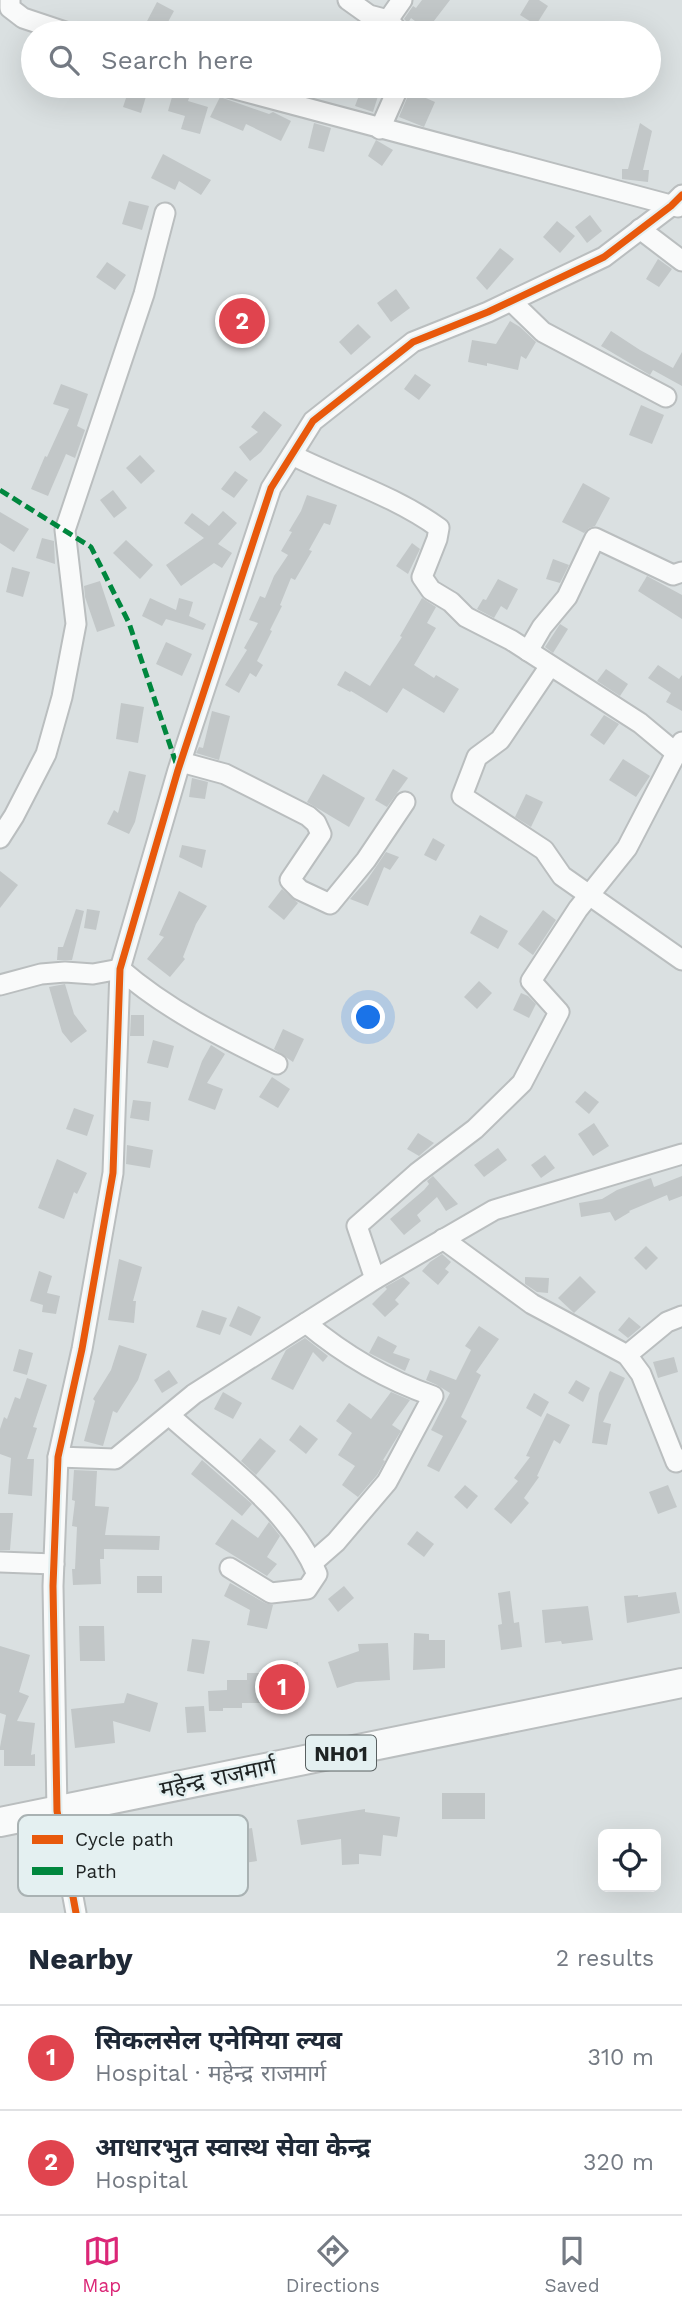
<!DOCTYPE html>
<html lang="en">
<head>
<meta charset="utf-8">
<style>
  :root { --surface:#fff; --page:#f2f2f3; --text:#1f2937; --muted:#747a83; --line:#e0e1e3; --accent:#db2777 }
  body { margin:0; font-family:"Work Sans","Noto Sans Devanagari",sans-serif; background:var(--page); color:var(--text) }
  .controls { position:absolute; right:21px; bottom:21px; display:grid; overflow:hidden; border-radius:10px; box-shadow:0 7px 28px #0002 }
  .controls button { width:63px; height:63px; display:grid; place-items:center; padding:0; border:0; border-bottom:2px solid var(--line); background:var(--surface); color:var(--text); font:35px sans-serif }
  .you { position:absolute; left:369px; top:1018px; width:24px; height:24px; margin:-18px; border:5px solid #fff; border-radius:50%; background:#1a73e8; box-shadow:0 0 0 10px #1a73e833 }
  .badge { display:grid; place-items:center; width:46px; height:46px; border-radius:50%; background:var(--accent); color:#fff; font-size:23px; font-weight:700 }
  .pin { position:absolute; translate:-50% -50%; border:4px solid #fff; box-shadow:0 2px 7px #0006 }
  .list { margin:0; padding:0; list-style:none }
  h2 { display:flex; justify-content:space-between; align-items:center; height:91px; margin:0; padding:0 28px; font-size:30px }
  h2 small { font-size:23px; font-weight:400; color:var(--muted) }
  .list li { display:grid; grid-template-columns:46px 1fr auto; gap:21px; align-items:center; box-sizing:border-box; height:105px; padding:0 28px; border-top:2px solid var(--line) }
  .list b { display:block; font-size:26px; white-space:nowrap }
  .list p { margin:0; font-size:23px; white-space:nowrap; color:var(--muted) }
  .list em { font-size:23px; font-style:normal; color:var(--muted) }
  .icon { flex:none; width:38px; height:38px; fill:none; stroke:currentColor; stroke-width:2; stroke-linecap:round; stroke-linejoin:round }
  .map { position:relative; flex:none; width:682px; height:1913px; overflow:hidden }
  .search { position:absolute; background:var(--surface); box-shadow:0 7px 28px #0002; left:21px; right:21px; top:21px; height:77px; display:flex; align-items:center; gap:18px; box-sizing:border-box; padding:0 24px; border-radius:38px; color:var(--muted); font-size:26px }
  .sheet { height:301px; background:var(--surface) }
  nav { display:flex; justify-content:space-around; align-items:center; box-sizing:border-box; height:98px; border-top:2px solid var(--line); background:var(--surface); font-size:19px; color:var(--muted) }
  nav a { display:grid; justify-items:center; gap:4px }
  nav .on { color:var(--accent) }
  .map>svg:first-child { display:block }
</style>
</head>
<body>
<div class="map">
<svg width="682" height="1913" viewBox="0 0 682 1913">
  <rect width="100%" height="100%" fill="#dae0e1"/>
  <!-- building -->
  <g fill="#c2c7c8">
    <path d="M422 0H450L427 30 411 18 408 23 404 19 413 6 416 8Z"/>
    <path d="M529 0H539L548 6 536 25 520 15Z"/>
    <path d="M157 2 174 11 162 33 145 25Z"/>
    <path d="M130 86 148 90 141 113 123 107Z"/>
    <path d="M174 90 190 95 188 101 208 107 200 134 181 129 185 116 168 111Z"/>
    <path d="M361 90 378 96 373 112 355 106Z"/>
    <path d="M410 91 435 102 424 127 399 117Z"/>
    <path d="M220 97 269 114 273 112 291 121 281 141 246 124 243 131 210 117Z"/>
    <path d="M314 123 331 128 324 152 308 148Z"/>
    <path d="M640 123 652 131 643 170H649L648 182 622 179V169H628Z"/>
    <path d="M376 140 393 150 382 166 368 156Z"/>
    <path d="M163 154 211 180 201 195 179 181 175 190 151 178Z"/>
    <path d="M129 201 149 206 142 230 122 224Z"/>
    <path d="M590 215 602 231 587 243 575 227Z"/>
    <path d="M557 221 575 236 560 253 543 237Z"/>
    <path d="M500 248 514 259 487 290 476 278Z"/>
    <path d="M658 259 672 269 659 287 646 279Z"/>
    <path d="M107 262 126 275 115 290 96 277Z"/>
    <path d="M396 289 410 308 391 322 377 303Z"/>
    <path d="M510 321 520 327 536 342 526 359 521 356 518 370 487 363V366L468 362 472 340 496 344Z"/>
    <path d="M358 324 371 337 351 355 339 342Z"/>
    <path d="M611 331 640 350 673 368 682 352V386L653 370 650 375 601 346Z"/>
    <path d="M415 374 431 385 419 400 404 389Z"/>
    <path d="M61 384 88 394 77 426 85 430 75 458 66 454 48 496 31 489 45 456 47 457 69 409 53 404Z"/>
    <path d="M641 405 664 415 652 444 629 435Z"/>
    <path d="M264 411 282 425 261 452 250 461 239 447 258 432 251 427Z"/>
    <path d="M140 455 155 471 141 484 126 468Z"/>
    <path d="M235 471 248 480 234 498 221 489Z"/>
    <path d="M583 483 610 498 595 526 589 528 584 533 562 522Z"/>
    <path d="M113 490 127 508 114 518 100 500Z"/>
    <path d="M307 495 337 505 330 525 324 523 309 550 312 551 295 580 291 578 280 605 282 606 270 630 272 631 257 661 263 665 256 677 250 673 239 693 225 685 247 650 244 648 258 623 249 620 260 596 265 598 274 576 288 555 281 551 292 532 289 531 301 511Z"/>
    <path d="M223 511 237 523 218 544 232 553 222 568 214 563 181 586 166 565 204 538 184 523 192 513 209 526Z"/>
    <path d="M0 512 29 529 14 552 0 543Z"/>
    <path d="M42 538 54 541 55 564 36 558Z"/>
    <path d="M126 540 153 565 140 579 113 553Z"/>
    <path d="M412 543 420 549 408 574 396 566Z"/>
    <path d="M553 559 569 565 560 583 546 579Z"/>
    <path d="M12 567 30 572 23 597 6 592Z"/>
    <path d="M647 576 682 595V619L638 591Z"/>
    <path d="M498 579 518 589 507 610 501 606 494 618 477 609 483 599 486 600Z"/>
    <path d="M100 581 115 626 97 632 85 597 84 586Z"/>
    <path d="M150 598 176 610 179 598 193 602 189 616 206 624 203 630 166 619 162 626 142 616Z"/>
    <path d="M422 598 436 607 427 623 436 628 414 665 434 678 436 675 459 689 444 713 403 688 387 713 351 691 350 692 337 685 345 671 370 686 402 637 400 636Z"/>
    <path d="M560 624 568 629 553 653 545 647Z"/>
    <path d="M166 642 192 654 182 676 156 664Z"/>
    <path d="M658 665 679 679 682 675V711L666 702 671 693 648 678Z"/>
    <path d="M606 669 628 684 620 696 597 681Z"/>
    <path d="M121 703 144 707 138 743 116 739Z"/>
    <path d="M212 711 230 716 219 760 196 753 199 747 203 748Z"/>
    <path d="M604 715 619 724 604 745 590 735Z"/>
    <path d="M623 759 650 776 636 797 609 780Z"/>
    <path d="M393 769 408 778 387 807 375 800Z"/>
    <path d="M129 771 146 775 135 822 129 834 107 824 114 810 118 813Z"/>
    <path d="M323 774 365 798 349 827 307 802Z"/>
    <path d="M192 778 208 782 205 799 189 797Z"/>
    <path d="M526 794 543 802 531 827 515 817Z"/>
    <path d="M433 838 445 845 436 861 424 855Z"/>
    <path d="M182 845 206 850 202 868 179 857Z"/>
    <path d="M386 852 399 857 390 870 384 867 368 906 350 899 367 880Z"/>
    <path d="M0 871 18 885 0 908Z"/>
    <path d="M282 889 298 903 284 920 268 907Z"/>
    <path d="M179 891 207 906 196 924 183 957 185 959 170 977 147 959 164 937 159 935Z"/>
    <path d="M76 909 84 911 72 960H57L58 947H63Z"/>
    <path d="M87 909 100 911 96 930 84 928Z"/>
    <path d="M543 910 556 920 533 955 518 944Z"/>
    <path d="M480 915 508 931 498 949 470 933Z"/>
    <path d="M479 981 492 993 477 1009 464 997Z"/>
    <path d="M65 984 74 1014 87 1031 71 1043 62 1032 49 987Z"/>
    <path d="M521 993 528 996 536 1004 529 1018 513 1010Z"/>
    <path d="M131 1015H144V1036H130Z"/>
    <path d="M283 1029 304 1039 293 1062 274 1049Z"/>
    <path d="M153 1040 174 1046 168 1068 147 1063Z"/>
    <path d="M211 1045 225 1054 207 1083 223 1089 215 1110 188 1100 202 1061Z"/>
    <path d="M272 1077 290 1089 278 1108 259 1097Z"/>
    <path d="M585 1091 599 1102 589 1114 575 1102Z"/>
    <path d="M133 1100 151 1102 149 1121 130 1118Z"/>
    <path d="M74 1108 94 1115 87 1136 66 1129Z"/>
    <path d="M594 1123 609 1146 593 1156 578 1134Z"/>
    <path d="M418 1133 434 1143 419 1156 407 1149Z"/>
    <path d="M127 1145 153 1150 150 1168 126 1164Z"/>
    <path d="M498 1148 507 1160 484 1177 474 1165Z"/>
    <path d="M545 1155 555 1168 541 1178 531 1165Z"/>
    <path d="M57 1159 87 1173 77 1194 74 1192 64 1219 38 1208Z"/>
    <path d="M433 1176 458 1204 446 1211 437 1197 417 1215 421 1221 404 1235 390 1219 424 1190 429 1184 427 1181Z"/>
    <path d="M682 1176V1196L669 1201 667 1195 629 1211 630 1212 615 1221 610 1212 581 1217 579 1203 602 1199 617 1190 651 1178 654 1187Z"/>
    <path d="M646 1246 658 1258 646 1270 634 1258Z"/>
    <path d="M442 1254 451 1262 445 1269 449 1272 438 1285 422 1271 430 1262Z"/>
    <path d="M119 1259 142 1267 133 1301H136L134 1323 108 1320Z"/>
    <path d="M39 1271 52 1276 47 1293 60 1296 56 1314 42 1312 43 1305 30 1301Z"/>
    <path d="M580 1276 596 1292 574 1313 558 1298Z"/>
    <path d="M403 1277 410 1283 395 1300 399 1304 385 1317 372 1304 387 1289 385 1287Z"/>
    <path d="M525 1277 549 1278 548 1293 537 1292 525 1284Z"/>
    <path d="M238 1306 261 1317 251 1336 229 1326Z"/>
    <path d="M202 1310 227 1318 220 1335 196 1327Z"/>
    <path d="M629 1317 641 1327 628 1338 618 1330Z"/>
    <path d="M479 1326 499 1339 476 1372 481 1375 461 1417 467 1421 439 1472 427 1466 443 1436 431 1430 450 1393 437 1385 426 1380 430 1370 456 1380 471 1350 465 1346Z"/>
    <path d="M378 1336 397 1346 393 1353 410 1359 405 1371 369 1353Z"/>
    <path d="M305 1338 328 1356 323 1362 313 1352 293 1390 271 1379 286 1350Z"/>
    <path d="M119 1345 147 1354 138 1380 117 1413 113 1411 103 1446 84 1441 95 1401 93 1399 111 1370Z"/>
    <path d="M19 1349 33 1353 27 1375 13 1371Z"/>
    <path d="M674 1357 678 1372 658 1378 653 1362Z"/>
    <path d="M169 1370 178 1383 162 1393 154 1380Z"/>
    <path d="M610 1371 625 1378 603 1422 611 1424 607 1445 592 1443 599 1393Z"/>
    <path d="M27 1378 47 1385 33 1427 37 1428 27 1459H34L32 1496 8 1494 11 1458 0 1454V1429L4 1417 7 1419 15 1397 20 1399Z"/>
    <path d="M576 1380 590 1388 583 1402 568 1393Z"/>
    <path d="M223 1392 242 1403 233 1419 214 1409Z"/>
    <path d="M391 1392 410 1400 392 1425 401 1431 383 1460 385 1461 377 1475 358 1497 342 1485 355 1466 338 1455 352 1433 336 1421 349 1403 371 1419Z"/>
    <path d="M534 1393 549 1402 541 1417 526 1408Z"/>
    <path d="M547 1413 570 1425 560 1444 554 1440 537 1476 539 1477 524 1498 529 1503 511 1524 494 1509 518 1481 514 1478 530 1457 526 1456Z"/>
    <path d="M300 1425 318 1439 306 1454 289 1440Z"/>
    <path d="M260 1438 276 1451 256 1475 241 1461Z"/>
    <path d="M202 1460 252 1504 242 1516 191 1474Z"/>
    <path d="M74 1470 97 1471 95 1506 109 1507 105 1535 160 1536 159 1550 104 1549V1559H100L101 1584 73 1585 72 1569H75L77 1527 72 1526 75 1501 72 1500Z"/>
    <path d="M465 1485 478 1496 467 1509 454 1497Z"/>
    <path d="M668 1485 677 1507 658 1514 649 1492Z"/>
    <path d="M0 1513H13L10 1550H0Z"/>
    <path d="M232 1519 258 1538 269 1522 280 1536 267 1557 277 1564 267 1576 215 1544Z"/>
    <path d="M417 1531 434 1544 424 1557 407 1544Z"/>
    <rect x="137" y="1576" width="25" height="17"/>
    <path d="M230 1583 265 1603 273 1605 267 1629 247 1625 250 1610 224 1596Z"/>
    <path d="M344 1586 354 1598 338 1612 328 1599Z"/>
    <path d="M510 1591 514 1623 519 1622 522 1647 501 1650 498 1625 502 1624 498 1593Z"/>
    <path d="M676 1592 680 1613 627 1623 624 1596 638 1595V1597Z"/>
    <path d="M588 1606 593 1640 562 1644 561 1641 545 1643 542 1610Z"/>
    <path d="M79 1626H104L105 1661H80Z"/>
    <path d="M414 1633 429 1634V1640H445V1668L413 1670Z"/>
    <path d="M192 1639 210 1641 204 1674 187 1671Z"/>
    <path d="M388 1643 390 1680 356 1682 337 1688 328 1662 359 1651 358 1644Z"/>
    <path d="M0 1646 30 1655 19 1692 29 1696 17 1721 35 1723 31 1755 35 1754V1766H4V1750H0V1747L6 1715 0 1713Z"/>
    <path d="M298 1662 300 1696 270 1698V1703H242V1708H223V1711H209L208 1691 227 1690V1680H247V1673H275V1663Z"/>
    <path d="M127 1693 158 1703 150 1732 113 1721 115 1743 75 1748 71 1709 124 1703Z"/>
    <path d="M204 1706 206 1732 187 1733 185 1707Z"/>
    <rect x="442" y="1793" width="43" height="26"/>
    <path d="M365 1809V1812L400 1817 397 1837 383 1835 381 1856 359 1854V1864L342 1865 341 1839 301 1845 297 1820Z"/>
    <path d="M252 1828 257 1861 202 1869 203 1875 168 1880 167 1877 126 1882 123 1862 151 1859V1862L209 1853 206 1835Z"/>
  </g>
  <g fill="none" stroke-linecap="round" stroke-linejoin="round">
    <defs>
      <g id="minor">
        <path d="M10 0V8L23 18 68 33"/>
        <path d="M348 0 369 15 388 20"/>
        <path d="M400 33 388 20 402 0"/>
        <path d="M224 86 678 207"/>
        <path d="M380 129 399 86"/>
        <path d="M640 229 682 261"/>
        <path d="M511 301 543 332 666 397"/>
        <path d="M292 455C340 479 395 496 439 528L437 539 422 577 431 590 451 602 466 617 511 640 640 723 676 753"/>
        <path d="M528 651 542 627 567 597 595 538 673 575 682 572"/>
        <path d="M550 666 500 740 477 757 462 796 544 850 562 876 682 960"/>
        <path d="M181 762 225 774 308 816 316 823 321 834 290 880 300 890 330 904 366 860 405 802"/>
        <path d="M0 838 14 816 46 754 62 697 76 624 65 530 144 294 165 213"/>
        <path d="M0 985 41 974 65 972 93 974 120 969C167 1010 222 1037 277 1064"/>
        <path d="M443 1239 532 1304 627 1355 667 1322 682 1316"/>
        <path d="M375 1279 357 1226 417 1173 475 1129 522 1083 559 1012 531 981 578 909 627 848 682 742"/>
        <path d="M306 1323C343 1354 387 1380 433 1396L387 1482 336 1542 312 1563"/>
        <path d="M627 1355 641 1374 676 1462 682 1459"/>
        <path d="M169 1415C221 1462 289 1508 317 1574L307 1589 271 1593 230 1568"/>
        <path d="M58 1457 115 1459 194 1394 375 1279 494 1210 682 1154"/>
        <path d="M0 1562 54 1564"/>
        <path d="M76 1913 57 1811 53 1586 58 1457 82 1349 113 1173 120 969 178 770 271 488 313 421 413 342 488 312 604 257 671 206 682 195"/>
      </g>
      <path id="highway" d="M0 1822 682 1683"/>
    </defs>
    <!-- minor casing -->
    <use href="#minor" stroke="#babebf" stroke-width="23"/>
    <!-- highway casing -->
    <use href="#highway" stroke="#babebf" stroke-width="32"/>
    <!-- minor -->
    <use href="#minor" stroke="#f9fafa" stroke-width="19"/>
    <!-- highway -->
    <use href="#highway" stroke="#f9fafa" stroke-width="28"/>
    <!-- quiet -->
    <path stroke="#00873e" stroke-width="5" stroke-dasharray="10 5" stroke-linecap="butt" d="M0 490 91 547 129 623 178 769"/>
    <defs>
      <path id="cycleway" d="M76 1913 57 1811 53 1586 58 1457 82 1349 113 1173 120 969 178 770 271 488 313 421 413 342 488 312 604 257 671 206 682 195"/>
    </defs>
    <!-- cycleway casing -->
    <use href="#cycleway" stroke="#e4f0f1" stroke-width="11"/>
    <!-- cycleway -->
    <use href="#cycleway" stroke="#e8590c" stroke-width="7"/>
  </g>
  <g text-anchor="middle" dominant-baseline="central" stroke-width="5" stroke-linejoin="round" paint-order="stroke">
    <!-- shield labels -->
    <rect fill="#e4f0f1" stroke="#596061" stroke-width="2" x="306" y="1735.5" width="70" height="35" rx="5"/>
    <g font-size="21" font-weight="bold" fill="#1e2323">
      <text x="341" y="1753">NH01</text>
    </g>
    <!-- street labels -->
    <g font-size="23" fill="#1e2323" stroke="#e4f0f1">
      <text transform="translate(218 1778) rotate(-12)">महेन्द्र राजमार्ग</text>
    </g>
  </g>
  <!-- legend -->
  <rect x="18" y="1815" width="230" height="81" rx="10" fill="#e4f0f1" stroke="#a9b2b3" stroke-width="2"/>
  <rect x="32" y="1835" width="31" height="9" fill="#e8590c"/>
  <rect x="32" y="1867" width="31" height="8" fill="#00873e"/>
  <g font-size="19" fill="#1e2323">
    <text x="75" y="1846">Cycle path</text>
    <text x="75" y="1878">Path</text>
  </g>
</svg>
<div class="controls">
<button><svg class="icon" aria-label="locate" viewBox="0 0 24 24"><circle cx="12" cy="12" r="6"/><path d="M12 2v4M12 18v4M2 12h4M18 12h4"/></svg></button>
</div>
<div class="you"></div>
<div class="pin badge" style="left:282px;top:1687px;background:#e0444e">1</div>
<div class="pin badge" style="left:242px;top:321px;background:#e0444e">2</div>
<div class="search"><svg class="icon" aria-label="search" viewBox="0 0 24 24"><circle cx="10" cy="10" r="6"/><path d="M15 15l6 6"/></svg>Search here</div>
</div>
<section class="sheet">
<h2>Nearby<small>2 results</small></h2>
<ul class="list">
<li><span class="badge" style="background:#e0444e">1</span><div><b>सिकलसेल एनेमिया ल्यब</b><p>Hospital · महेन्द्र राजमार्ग</p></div><em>310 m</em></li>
<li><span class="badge" style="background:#e0444e">2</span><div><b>आधारभुत स्वास्थ सेवा केन्द्र</b><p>Hospital</p></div><em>320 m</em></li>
</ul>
</section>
<nav>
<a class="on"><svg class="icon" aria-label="map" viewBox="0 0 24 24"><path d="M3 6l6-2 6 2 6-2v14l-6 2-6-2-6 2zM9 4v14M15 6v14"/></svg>Map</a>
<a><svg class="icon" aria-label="directions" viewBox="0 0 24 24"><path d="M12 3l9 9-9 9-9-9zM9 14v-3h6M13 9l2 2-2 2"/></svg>Directions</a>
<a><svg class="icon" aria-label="saved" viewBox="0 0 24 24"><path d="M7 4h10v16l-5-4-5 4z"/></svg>Saved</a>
</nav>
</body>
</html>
